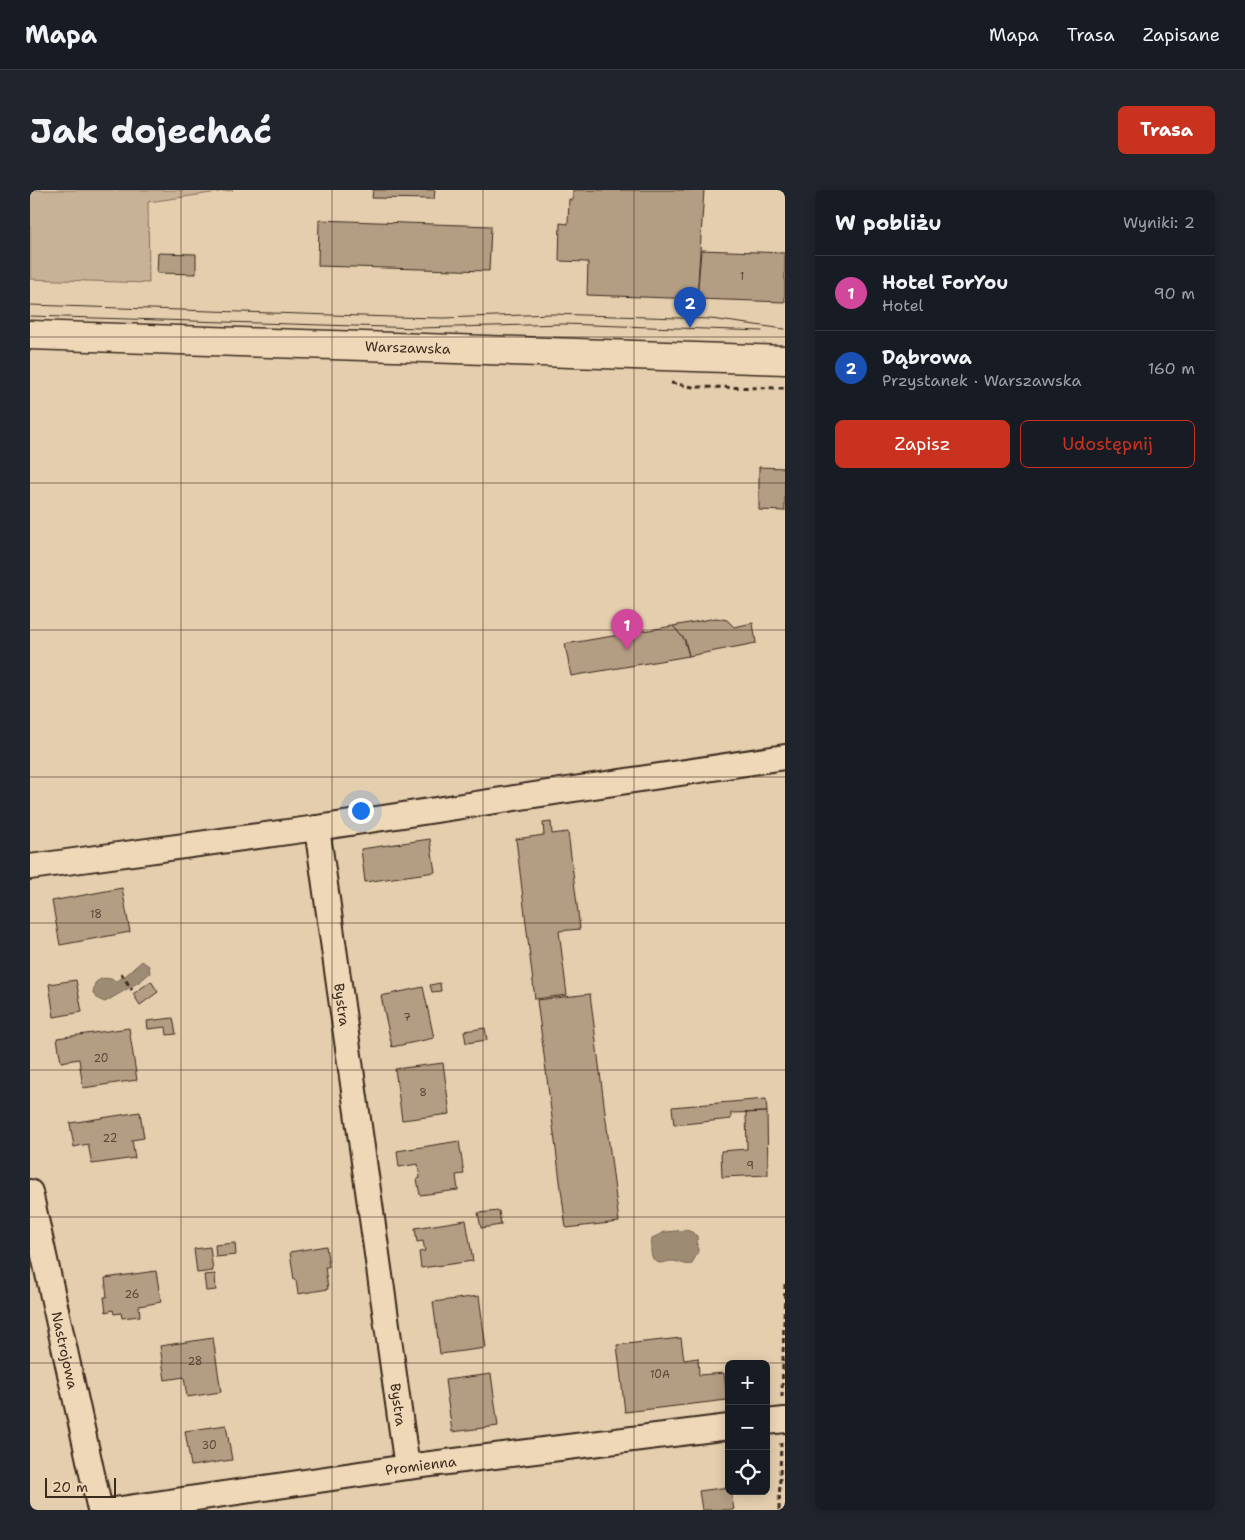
<!DOCTYPE html>
<html lang="pl">
<head>
<meta charset="utf-8">
<style>
  :root { --surface:#171b24; --page:#20242c; --text:#f1f3f6; --muted:#9ea1a6; --line:#363941; --accent:#c8321e }
  body { margin:0; font-family:"Shantell Sans",sans-serif; background:var(--page); color:var(--text) }
  .controls { position:absolute; right:15px; bottom:15px; display:grid; overflow:hidden; border-radius:8px; box-shadow:0 2px 12px #0003 }
  .controls button { width:45px; height:45px; display:grid; place-items:center; padding:0; border:0; border-bottom:1px solid var(--line); background:var(--surface); color:var(--text); font:25px sans-serif }
  .scale { position:absolute; left:15px; bottom:12px; width:71px; box-sizing:border-box; padding-left:5px; border:2px solid #3b2a1e; border-top:0; font-size:14px; line-height:18px; white-space:nowrap; color:#3b2a1e; -webkit-text-stroke:4px #efd8b7; paint-order:stroke }
  .you { position:absolute; left:330px; top:620px; width:18px; height:18px; margin:-12px; border:4px solid #fff; border-radius:50%; background:#1a73e8; box-shadow:0 0 0 8px #1a73e833 }
  .badge { display:grid; place-items:center; width:32px; height:32px; border-radius:50%; background:var(--accent); color:#fff; font-size:16px; font-weight:700 }
  .pin { position:absolute; translate:-50% -41px; filter:drop-shadow(0 1px 2px #0008) }
  .pin::after { content:''; position:absolute; top:26px; width:18px; height:15px; background:inherit; clip-path:polygon(0 0,100% 0,50% 100%) }
  .list { margin:0; padding:0; list-style:none }
  h2 { display:flex; justify-content:space-between; align-items:center; height:65px; margin:0; padding:0 20px; font-size:21px }
  h2 small { font-size:16px; font-weight:400; color:var(--muted) }
  .list li { display:grid; grid-template-columns:32px 1fr auto; gap:15px; align-items:center; box-sizing:border-box; height:75px; padding:0 20px; border-top:1px solid var(--line) }
  .list b { display:block; font-size:19px; white-space:nowrap }
  .list p { margin:0; font-size:16px; white-space:nowrap; color:var(--muted) }
  .list em { font-size:16px; font-style:normal; color:var(--muted) }
  .actions { display:flex; gap:10px; padding:15px 20px }
  .actions a { flex:1; padding:11px 0; border:1px solid var(--accent); border-radius:8px; text-align:center; font-size:18px; color:var(--accent) }
  .actions .main { background:var(--accent); color:#fff }
  .icon { flex:none; width:28px; height:28px; fill:none; stroke:currentColor; stroke-width:2; stroke-linecap:round; stroke-linejoin:round }
  .map { position:relative; flex:none; width:755px; height:1320px; overflow:hidden; border-radius:8px }
  header { display:flex; align-items:center; gap:30px; box-sizing:border-box; height:70px; padding:0 25px; background:var(--surface); border-bottom:1px solid var(--line) }
  header strong { font-size:24px }
  nav { display:flex; gap:28px; margin-inline-start:auto; font-size:18px }
  .intro { display:flex; align-items:center; justify-content:space-between; box-sizing:border-box; height:120px; padding:0 30px }
  h1 { margin:0; font-size:35px }
  .button { padding:12px 22px; border-radius:8px; background:var(--accent); color:#fff; font-size:18px; font-weight:700 }
  main { display:flex; gap:30px; padding:0 30px }
  aside { flex:1; background:var(--surface); border-radius:8px; box-shadow:0 2px 12px #0003 }
  .map>svg:first-child { display:block }
</style>
</head>
<body>
<header>
<strong>Mapa</strong>
<nav><a>Mapa</a><a>Trasa</a><a>Zapisane</a></nav>
</header>
<div class="intro"><h1>Jak dojechać</h1><a class="button">Trasa</a></div>
<main>
<div class="map">
<svg width="755" height="1320" viewBox="0 0 755 1320">
  <rect width="100%" height="100%" fill="#e4ceae"/>
  <filter id="ink" filterUnits="userSpaceOnUse"><feTurbulence type="fractalNoise" baseFrequency=".02" numOctaves="2"/><feDisplacementMap in="SourceGraphic" scale="10" xChannelSelector="R" yChannelSelector="G"/><feConvolveMatrix kernelMatrix="1 2 1 2 8 2 1 2 1" color-interpolation-filters="sRGB"/></filter>
  <g filter="url(#ink)">
    <!-- green -->
    <path fill="#c8b296" stroke="#826e5a" d="M0 0H203L118 12 119 93 0 89Z"/>
    <!-- water -->
    <g fill="#9e8b73" stroke="#766451">
      <path d="M112 771 119 776 120 783 109 792 75 812 68 809 63 803 65 793C72 787 77 787 86 791L94 787Z"/>
      <path d="M656 1040 662 1042 667 1046 668 1061 662 1074C655 1076 649 1071 642 1071 638 1071 633 1073 630 1073 618 1071 621 1056 622 1048L635 1042Z"/>
    </g>
    <!-- building -->
    <g fill="#b39d83" stroke="#3b2a1e">
      <path d="M343 0H405L404 9 342 8Z"/>
      <path d="M543 0H674L667 109 557 105 558 72 529 71 530 33 538 34 539 9 543 10Z"/>
      <path d="M289 30 461 36 459 81 288 76Z"/>
      <path d="M671 60 755 63V112L667 109Z"/>
      <path d="M128 63 166 64V84L127 83Z"/>
      <path d="M729 277 755 278V321L729 320Z"/>
      <path d="M686 428 697 430 704 437 723 433 726 453 659 466 655 450 643 436Z"/>
      <path d="M643 436 654 449 659 466 541 486 535 454Z"/>
      <path d="M521 632 522 644 538 642 550 739 529 741 537 805 505 809 486 649 514 645 513 633Z"/>
      <path d="M400 649 405 682 335 692 331 659Z"/>
      <path d="M92 698 100 742 30 755 22 711Z"/>
      <path d="M46 790 52 822 24 827 19 794Z"/>
      <path d="M121 791 128 802 110 815 103 804Z"/>
      <path d="M410 793 411 801 402 802 400 795Z"/>
      <path d="M393 797 404 848 362 857 351 806Z"/>
      <path d="M560 804 589 1032 536 1038 507 810Z"/>
      <path d="M143 828 146 844 137 845 136 837 118 839 117 831Z"/>
      <path d="M99 838 107 890 53 898 49 869 31 872 27 848Z"/>
      <path d="M455 838 457 850 436 853 434 841Z"/>
      <path d="M413 873 420 924 372 930 365 879Z"/>
      <path d="M736 909 737 922 701 923V929L644 935 642 917Z"/>
      <path d="M110 922 114 948 102 950 105 968 62 974 58 954 44 957 40 933Z"/>
      <path d="M737 922 738 985 692 987 691 961 717 959 716 923Z"/>
      <path d="M429 951 434 984 426 985 428 1000 390 1005 387 989 390 988 388 974 369 977 367 961Z"/>
      <path d="M469 1021 471 1035 451 1038 448 1023Z"/>
      <path d="M436 1030 443 1071 391 1078 389 1062 395 1061 393 1051 387 1052 385 1038Z"/>
      <path d="M205 1053 206 1065 186 1067 185 1055Z"/>
      <path d="M296 1056 299 1077H295L298 1099 268 1104 266 1090H264L260 1062Z"/>
      <path d="M180 1057 183 1081 167 1083 164 1059Z"/>
      <path d="M126 1081 131 1112 109 1116 110 1126 92 1128 91 1123 84 1124 83 1120 76 1122 74 1107H77L75 1088Z"/>
      <path d="M185 1084 186 1100 176 1101 174 1085Z"/>
      <path d="M449 1106 456 1158 410 1164 403 1112Z"/>
      <path d="M183 1148 191 1202 157 1207 154 1187 135 1190 130 1156Z"/>
      <path d="M651 1148 654 1170 668 1168 669 1185 694 1183 697 1210 595 1222 587 1155Z"/>
      <path d="M461 1184 468 1236 422 1242 415 1190Z"/>
      <path d="M196 1235 202 1270 161 1276 155 1241Z"/>
      <path d="M699 1297V1301H701L704 1320H672L669 1301Z"/>
    </g>
    <g fill="none" stroke-linecap="round" stroke-linejoin="round">
      <defs>
        <g id="minor">
          <path d="M287 638 755 567"/>
          <path id="s1" d="M0 677 287 638 377 1277"/>
          <path id="s2" d="M0 1002 70 1320"/>
          <path d="M736 1232 755 1230"/>
          <path id="s3" d="M84 1320 377 1277 699 1237"/>
        </g>
        <g id="tertiary">
          <path id="s4" d="M0 145 755 170"/>
        </g>
      </defs>
      <!-- minor casing -->
      <use href="#minor" stroke="#3b2a1e" stroke-width="28"/>
      <!-- tertiary casing -->
      <use href="#tertiary" stroke="#3b2a1e" stroke-width="31"/>
      <!-- path -->
      <g stroke="#3b2a1e" stroke-width="3" stroke-dasharray="5 4" stroke-linecap="butt">
        <path d="M641 193 663 197 755 198"/>
        <path d="M91 783 102 800"/>
        <path d="M752 1207 755 1094"/>
        <path d="M749 1320 751 1253"/>
      </g>
      <!-- minor -->
      <use href="#minor" stroke="#efd8b7" stroke-width="24"/>
      <!-- tertiary -->
      <use href="#tertiary" stroke="#efd8b7" stroke-width="28"/>
      <!-- tram -->
      <g stroke="#3b2a1e" stroke-width="1">
        <path d="M0 115 362 127 413 128 521 124 681 129 755 139"/>
        <path d="M0 126 390 138 534 134 732 141"/>
      </g>
    </g>
  </g>
  <!-- grid -->
  <path fill="none" stroke="#3b2a1e" stroke-width="1" stroke-opacity="0.55" d="M151 0V1320M302 0V1320M453 0V1320M604 0V1320M0 147H755M0 293H755M0 440H755M0 587H755M0 733H755M0 880H755M0 1027H755M0 1173H755"/>
  <g text-anchor="middle" dominant-baseline="central" stroke-width="4" stroke-linejoin="round" paint-order="stroke">
    <!-- number labels -->
    <g font-size="11" fill="#594737">
      <text x="712" y="86">1</text>
      <text x="66" y="724">18</text>
      <text x="377" y="827">7</text>
      <text x="71" y="868">20</text>
      <text x="393" y="902">8</text>
      <text x="80" y="948">22</text>
      <text x="720" y="975">9</text>
      <text x="102" y="1104">26</text>
      <text x="165" y="1171">28</text>
      <text x="630" y="1184">10A</text>
      <text x="179" y="1255">30</text>
    </g>
    <!-- street labels -->
    <g font-size="14" fill="#3b2a1e" stroke="#efd8b7">
      <text stroke="none"><textPath href="#s4" startOffset="378">Warszawska</textPath></text>
      <text stroke="none"><textPath href="#s1" startOffset="468">Bystra</textPath></text>
      <text stroke="none"><textPath href="#s2" startOffset="162">Nastrojowa</textPath></text>
      <text stroke="none"><textPath href="#s1" startOffset="872">Bystra</textPath></text>
      <text stroke="none"><textPath href="#s3" startOffset="310">Promienna</textPath></text>
    </g>
  </g>
</svg>
<div class="controls">
<button>+</button>
<button>−</button>
<button><svg class="icon" aria-label="locate" viewBox="0 0 24 24"><circle cx="12" cy="12" r="6"/><path d="M12 2v4M12 18v4M2 12h4M18 12h4"/></svg></button>
</div>
<div class="scale">20 m</div>
<div class="you"></div>
<div class="pin badge" style="left:597px;top:460px;background:#d1479c">1</div>
<div class="pin badge" style="left:660px;top:138px;background:#1a4fb4">2</div>
</div>
<aside>
<h2>W pobliżu<small>Wyniki: 2</small></h2>
<ul class="list">
<li><span class="badge" style="background:#d1479c">1</span><div><b>Hotel ForYou</b><p>Hotel</p></div><em>90 m</em></li>
<li><span class="badge" style="background:#1a4fb4">2</span><div><b>Dąbrowa</b><p>Przystanek · Warszawska</p></div><em>160 m</em></li>
</ul>
<div class="actions"><a class="main">Zapisz</a><a>Udostępnij</a></div>
</aside>
</main>
</body>
</html>
